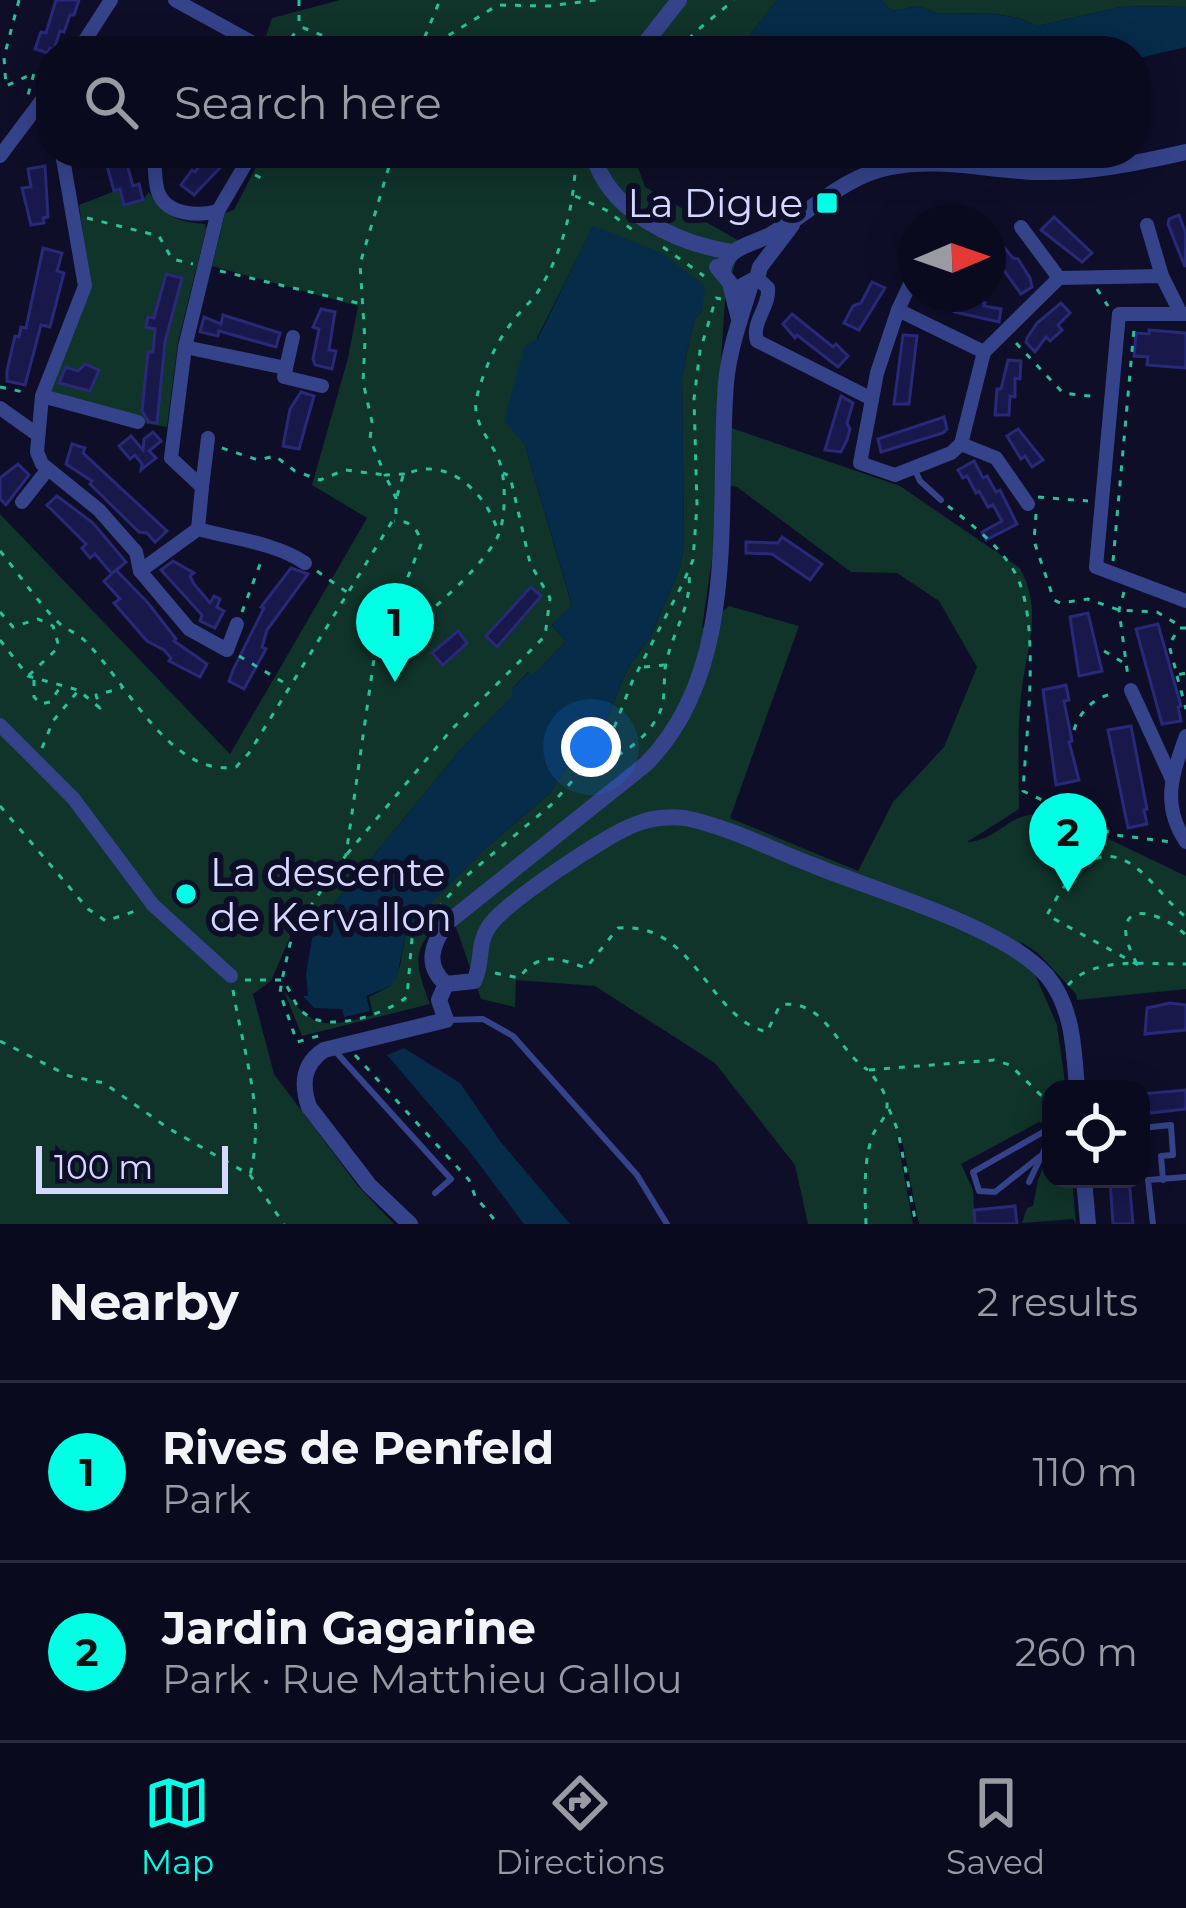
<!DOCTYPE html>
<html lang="en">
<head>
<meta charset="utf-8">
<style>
  :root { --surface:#0a0a1e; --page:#18182b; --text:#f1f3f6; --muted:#999aa4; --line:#2a2b3c; --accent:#01ffe5 }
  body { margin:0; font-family:Montserrat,sans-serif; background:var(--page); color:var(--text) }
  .controls { position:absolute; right:36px; bottom:36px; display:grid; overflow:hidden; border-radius:24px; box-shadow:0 6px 30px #0003 }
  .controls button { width:108px; height:108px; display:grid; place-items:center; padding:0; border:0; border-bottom:3px solid var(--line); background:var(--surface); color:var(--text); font:60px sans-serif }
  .compass { position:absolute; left:898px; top:204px; width:108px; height:108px; border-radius:50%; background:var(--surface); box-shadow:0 6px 30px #0003; rotate:88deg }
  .scale { position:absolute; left:36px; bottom:30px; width:192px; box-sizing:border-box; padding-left:12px; border:6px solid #d5d9ff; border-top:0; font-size:33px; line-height:42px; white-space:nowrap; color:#d5d9ff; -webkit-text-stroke:9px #0e0e28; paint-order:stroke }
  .you { position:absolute; left:591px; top:747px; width:42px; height:42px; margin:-30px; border:9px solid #fff; border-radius:50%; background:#1a73e8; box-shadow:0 0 0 18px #1a73e833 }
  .badge { display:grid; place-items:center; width:78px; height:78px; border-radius:50%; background:var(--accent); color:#111; font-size:39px; font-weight:700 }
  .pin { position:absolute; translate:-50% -99px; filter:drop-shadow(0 3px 6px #0008) }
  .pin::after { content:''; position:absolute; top:63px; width:42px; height:36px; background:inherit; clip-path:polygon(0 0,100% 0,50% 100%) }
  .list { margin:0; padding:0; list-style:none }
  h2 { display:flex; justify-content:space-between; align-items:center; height:156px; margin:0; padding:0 48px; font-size:51px }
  h2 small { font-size:39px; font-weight:400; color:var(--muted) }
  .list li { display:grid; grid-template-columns:78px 1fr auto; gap:36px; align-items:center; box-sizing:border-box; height:180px; padding:0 48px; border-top:3px solid var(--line) }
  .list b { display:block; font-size:45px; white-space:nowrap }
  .list p { margin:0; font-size:39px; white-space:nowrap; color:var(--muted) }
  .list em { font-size:39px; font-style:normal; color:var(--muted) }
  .icon { flex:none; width:66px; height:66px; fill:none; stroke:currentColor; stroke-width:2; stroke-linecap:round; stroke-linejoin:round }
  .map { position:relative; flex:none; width:1186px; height:1224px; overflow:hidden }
  .search { position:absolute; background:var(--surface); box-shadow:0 6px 30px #0003; left:36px; right:36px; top:36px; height:132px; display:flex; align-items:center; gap:30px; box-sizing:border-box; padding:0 42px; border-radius:48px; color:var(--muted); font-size:45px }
  .sheet { height:516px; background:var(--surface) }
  nav { display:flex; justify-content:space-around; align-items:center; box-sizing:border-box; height:168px; border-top:3px solid var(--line); background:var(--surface); font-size:33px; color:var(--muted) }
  nav a { display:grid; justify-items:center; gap:6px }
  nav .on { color:var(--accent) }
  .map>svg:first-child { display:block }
</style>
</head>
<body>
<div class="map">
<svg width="1186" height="1224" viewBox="0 0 1186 1224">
  <rect width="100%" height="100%" fill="#0e0e28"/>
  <!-- green -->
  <g fill="#10332a" fill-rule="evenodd">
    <path d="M340 0H777L738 51H278L266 36 272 18Z"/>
    <path d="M881 0H1186V7L1125 6 1037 26 1020 18 987 13 939 14 919 6 892 11Z"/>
    <path d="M263 153H650L638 167 645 187 741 242 725 300 717 423 900 486 1020 568C1044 614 1026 647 1021 696 1017 733 1019 772 1019 809L967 842C1000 841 1013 805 1050 816L1052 812 1186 876V989L1077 1000 1076 994 1038 953 1021 942 1057 1025 1066 1089H1051V1125L1039 1122 961 1164 973 1190 975 1224H919L901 1135 897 1138 913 1224H808L795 1165 715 1063 595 986 516 980 515 1007 481 999 450 910C414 948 411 955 430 1004L302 1036 284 991C315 1030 324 1028 373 1015L369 997 390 986 400 966 405 936 423 911 485 849 550 793 568 765 594 740 610 712 627 669 651 636 680 567 684 545 682 376 694 321 702 310 593 227 537 338 525 445 572 606 552 625 566 641 533 676 528 672 512 689V697L461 749 314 928H294L271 981 253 994 274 1074 358 1186 394 1224H0V514L230 754 367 518 312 485 348 358 358 306 212 266 225 213 234 210ZM717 482 737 487 851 572 897 573 939 601 977 667 944 747 893 802 858 871 730 818 799 626 729 606 702 628 714 545Z"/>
    <path d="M120 189 125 205 143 200 149 192C164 216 177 222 205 224L206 230 178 342 167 427 138 422 48 394 91 289 79 205Z"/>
    <path d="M1051 1149V1179H1072L1076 1224 1073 1219 1022 1223 1027 1208 1033 1206 1038 1180Z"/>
  </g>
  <!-- water -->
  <g fill="#062c49">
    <path d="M777 0H881L892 11 919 6 939 14 987 13 1020 18 1037 26 1125 6 1186 7V47L1135 59V51H941L868 41 826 45 814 51H738Z"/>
    <path d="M593 226 660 252 705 286 702 310 694 321 682 376 684 545 680 567 651 636 627 669 610 712 594 740 568 765 550 793 485 849 423 911 405 936 397 977 390 986 366 996 370 1011 344 1017 342 1009 314 1008 303 996H308L306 974 314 928 461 749 512 697V689L529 672 533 675 566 641 552 625 572 605 525 445 504 420 525 346 538 338Z"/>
    <path d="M404 1048 460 1083 500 1141 570 1224H524L470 1152 387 1055Z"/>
  </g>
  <!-- building -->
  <g fill="#18184b" stroke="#282978" stroke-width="3">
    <path d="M56 0H79L74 15H70L64 32 60 31 54 49 50 48 48 53 35 49 41 32 46 33Z"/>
    <path d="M110 153H124L133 186 139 184 143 200 124 205 120 189 114 191 105 159 111 158Z"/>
    <path d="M214 153H234L194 195 181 185 192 170 195 172 207 156 210 158Z"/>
    <path d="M45 166 48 217 43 218 44 223 31 225 22 188 31 187 28 169Z"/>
    <path d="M1179 215 1186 234 1185 267 1168 224 1169 219Z"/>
    <path d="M1054 217 1092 253 1082 262 1041 230Z"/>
    <path d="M1001 244 1013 258 1018 259 1030 278 1032 287 1021 294 990 251Z"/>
    <path d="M43 248 62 253 57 271 64 273 50 327 41 325 25 385 7 381V371L15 336 19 337 21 327 26 328Z"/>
    <path d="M166 274 182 278 165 342 157 423 149 422 142 411 148 352H153L155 329 146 327 148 317 154 318Z"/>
    <path d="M872 282 885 288 859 330 844 323 853 306 861 303Z"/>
    <path d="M921 294H951L985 303 984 306 1001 309 999 322 955 312Z"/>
    <path d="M1061 303 1070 313 1058 325 1062 330 1050 341 1046 337 1035 352 1026 342 1027 338 1037 323Z"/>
    <path d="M321 309 335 312 329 350 336 351 332 369 315 365 313 359 319 329 313 327Z"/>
    <path d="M792 314 833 347 836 344 848 356 838 367 797 335 795 338 783 324Z"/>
    <path d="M223 315 280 333 276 347 219 331 218 336 200 332 204 317 221 324Z"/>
    <path d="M1149 330 1186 333V368L1147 365 1148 357 1134 356 1136 333 1149 334Z"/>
    <path d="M903 335 917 336 909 404H894Z"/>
    <path d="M1008 360 1021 361 1020 379 1015 378V397L1010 396 1009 415H995L997 389H1001Z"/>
    <path d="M85 364 99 370 90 391 59 383 66 367 78 371Z"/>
    <path d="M301 392 314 396 299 449 283 446 290 409Z"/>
    <path d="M841 396 853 403 847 423 850 429 847 440 841 452 825 450Z"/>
    <path d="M944 417 947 429 943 433 881 452 878 439Z"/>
    <path d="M1018 429 1043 460 1032 467 1025 456 1021 459 1007 436Z"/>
    <path d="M153 432 161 441 149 451 156 458 141 470 142 464 135 455 130 459 119 446 131 436 143 450 144 439Z"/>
    <path d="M72 444 85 448 83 453 167 531 155 542 147 533 139 532 90 484 92 481 66 464Z"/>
    <path d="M974 461 983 478 987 476 996 492 1000 490 1017 524 986 540 982 532 1002 521 993 505 988 507 979 491 976 493 967 476 963 478 958 470Z"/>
    <path d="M18 464 29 475 6 505 0 499V478Z"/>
    <path d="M57 496 93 523 126 562 112 574 95 554 90 558 82 548 86 544 47 505Z"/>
    <path d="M782 537 822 564 810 580 772 554 746 553V542L778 543Z"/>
    <path d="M173 561 194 573 190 576 194 584 210 603 214 596 220 599 217 607 224 611 215 628 200 621 202 615 161 570Z"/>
    <path d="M291 568 308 574 267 630 262 647 266 649 244 689 229 681 233 670 264 608 261 607Z"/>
    <path d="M116 570 148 603 176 639 174 641 207 664 200 677 169 661 171 658 164 650 147 641 114 603 120 599 104 581Z"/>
    <path d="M531 587 541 596 497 647 486 636Z"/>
    <path d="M1088 613 1102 671 1079 676 1070 617Z"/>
    <path d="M1158 624 1181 706 1178 707 1181 721 1162 724 1136 629Z"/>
    <path d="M458 631 467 643 443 665 432 653Z"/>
    <path d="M1066 685 1069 700 1064 701 1072 741 1069 742 1079 780 1056 785 1043 690Z"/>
    <path d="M1131 726 1147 809 1144 810 1147 824 1128 828 1108 730Z"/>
    <path d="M1170 1003 1186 1005V1030L1145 1034 1147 1008Z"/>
    <path d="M1186 1090V1109L1141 1114V1094Z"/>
    <path d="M1110 1179H1129L1133 1224H1113Z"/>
    <path d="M1015 1206 1017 1224H975L974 1210Z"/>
  </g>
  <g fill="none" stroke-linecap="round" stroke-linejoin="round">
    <!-- path -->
    <g stroke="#26c299" stroke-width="3" stroke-dasharray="6 9" stroke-linecap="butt">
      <path d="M19 0 4 57 6 86 34 73 28 95"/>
      <path d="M299 0V26L361 51"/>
      <path d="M283 51 298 28"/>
      <path d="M419 51 440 0"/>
      <path d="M423 51 498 5 549 6 596 0"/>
      <path d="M679 51 694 33 734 0"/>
      <path d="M393 153 360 264 365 341 363 382 372 422 370 439 385 475 406 474"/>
      <path d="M255 175 268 181"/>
      <path d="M575 196 606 210 638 234"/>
      <path d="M87 218 159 236 172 259 193 264"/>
      <path d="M663 247 704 276"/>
      <path d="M220 271 362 304"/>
      <path d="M1097 289 1108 306"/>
      <path d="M1016 343 1063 393 1098 397"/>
      <path d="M0 387 28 393"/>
      <path d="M397 496 403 476C444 453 485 491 497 529"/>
      <path d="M1038 497 1088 501"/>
      <path d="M948 506C972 525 998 544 1014 571 1042 618 1026 734 1023 791L1115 835 1172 842"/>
      <path d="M1036 514 1034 541 1054 600 1060 603 1088 599 1119 610 1157 612 1182 627"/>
      <path d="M0 551C19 574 38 603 60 624 67 630 77 633 83 639 124 677 169 778 236 767L249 753 396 515V498L385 475 345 470 320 480 295 471 275 456 258 460 219 447"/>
      <path d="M1113 561 1134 329H1137"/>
      <path d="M317 571 348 593"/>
      <path d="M1124 592 1119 610 1128 677"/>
      <path d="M0 612 13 627 38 619 53 626 59 647 28 676"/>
      <path d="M242 612 262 559"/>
      <path d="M1186 628H1179L1169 645 1177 675 1186 673"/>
      <path d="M0 640 28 676 78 690 100 708 96 695 122 688"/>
      <path d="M380 647 421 544C419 529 410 520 394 521"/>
      <path d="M1104 651 1124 663"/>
      <path d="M239 656 288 685"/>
      <path d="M644 667 664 665"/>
      <path d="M1177 676 1186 709"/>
      <path d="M34 680V697L41 704 50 702 61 686"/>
      <path d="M1074 730C1080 710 1096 696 1116 693"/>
      <path d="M42 748 53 721 78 691"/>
      <path d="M589 765C616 762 651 737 661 709 666 694 663 678 666 663 673 631 692 606 689 573"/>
      <path d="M0 806 88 909 106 921 138 910"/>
      <path d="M347 854 452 729 545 636 550 598 530 563 510 476 503 473"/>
      <path d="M1137 964C1105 905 1147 901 1186 935"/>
      <path d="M1138 965 1047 915C1065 882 1094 832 1139 870 1156 884 1168 903 1186 917"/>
      <path d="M495 973 519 978C539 951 559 958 586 968L618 928C695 921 708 1018 767 1032L780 1005C825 997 837 1051 868 1070"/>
      <path d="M245 980H282C291 989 293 1004 304 1013 329 1034 385 1014 407 997L412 938 465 877 551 805 610 738 632 682 683 583 693 560 697 505 694 399 700 351 716 298 721 299"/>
      <path d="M1068 985C1095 955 1149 965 1186 964"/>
      <path d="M233 990C243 1053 266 1111 250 1175"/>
      <path d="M318 1036 297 1042 280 993 282 980 290 944 303 917 346 855 374 659 379 650C412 629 481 571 498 536 506 518 506 482 500 463 492 440 470 422 477 396 484 370 496 342 513 321 520 311 530 303 537 293 564 252 575 201 576 153"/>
      <path d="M0 1041 69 1076 104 1083 168 1128 250 1175 284 1224"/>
      <path d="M355 1055 469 1180 475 1196 498 1224"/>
      <path d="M889 1109 898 1131 916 1224"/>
      <path d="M866 1224C865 1196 863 1164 872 1137 876 1125 888 1119 887 1103 885 1090 876 1080 868 1070L994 1060 1010 1065 1051 1105"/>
    </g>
    <!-- service -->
    <g stroke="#35438b" stroke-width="6">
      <path d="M915 470 920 481 941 500"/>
      <path d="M447 1020 483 1019 513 1036 637 1175 667 1224"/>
      <path d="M334 1050 451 1179 435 1193"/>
      <path d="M1141 1128 1171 1125 1173 1155 1161 1156 1163 1180"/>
      <path d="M1039 1157 995 1192 979 1191 973 1172 1045 1131 1051 1133"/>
      <path d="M1029 1182 1051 1136"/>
      <path d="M1153 1224 1148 1180 1186 1177"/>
    </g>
    <!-- minor -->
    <g stroke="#35438b" stroke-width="14">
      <path d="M175 0 268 51"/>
      <path d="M78 51 111 0"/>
      <path d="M62 153 85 286 42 396 37 452 42 464 99 510 136 552 140 571 198 529 202 487 171 458 185 347 218 211"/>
      <path d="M153 153C156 165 154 181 158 192 167 216 199 216 218 211L252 153"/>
      <path d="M0 156 51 88"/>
      <path d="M1147 225 1162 276"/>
      <path d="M1021 227 1059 278"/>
      <path d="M757 278 768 288C770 307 751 322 757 341L872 399"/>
      <path d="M898 310 911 282"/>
      <path d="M1186 314H1119L1096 567 1186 601"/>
      <path d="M185 347 286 368 293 337"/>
      <path d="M286 368 284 377 322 386"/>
      <path d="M42 396 138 422"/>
      <path d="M0 408 38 435"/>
      <path d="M961 444 951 453 895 475 860 463 877 373 898 310 984 352"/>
      <path d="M202 487 208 438"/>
      <path d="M22 502 48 469"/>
      <path d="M1028 504 996 458 961 444 984 352 1059 278 1162 276 1181 314"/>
      <path d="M198 529C234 539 276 543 305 563"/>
      <path d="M140 571 189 629 227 650 237 624"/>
      <path d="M1131 690 1171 777"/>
      <path d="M0 725 73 798 153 905 231 976"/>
      <path d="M1186 736C1172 775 1161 805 1186 842"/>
    </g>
    <!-- tertiary -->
    <g stroke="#35438b" stroke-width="16">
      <path d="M639 51 679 0"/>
      <path d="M593 153C607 211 676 243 731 252"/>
      <path d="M717 267 730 283 739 319"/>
      <path d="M723 272C725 247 751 245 770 235 810 213 843 176 891 167 940 157 990 171 1039 172 1089 173 1137 163 1186 152"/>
      <path d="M742 286 757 278 760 267 792 225"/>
      <path d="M446 984 474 981C483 964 477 945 488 928 502 904 603 838 631 826 649 818 666 816 685 818 729 827 773 850 815 866 876 891 1005 927 1047 976 1073 1007 1074 1050 1077 1089"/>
      <path d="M446 984C424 965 432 944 447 923L646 764C742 667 716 507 726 383 729 349 741 317 751 284"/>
      <path d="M1084 1179 1088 1224"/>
      <path d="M410 1224 369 1185 309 1107C301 1084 303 1064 324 1050L446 1020 439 1000 446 984"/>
    </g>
  </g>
  <!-- markers -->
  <g fill="#01ffe5" stroke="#0e0e28" stroke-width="4.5">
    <rect x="815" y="191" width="24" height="24" rx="6"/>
    <circle cx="186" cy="894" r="12"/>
  </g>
  <g text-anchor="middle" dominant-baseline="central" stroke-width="12" stroke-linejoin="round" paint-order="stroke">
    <!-- poi labels -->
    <g font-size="39" fill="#d5d9ff" stroke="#0e0e28" text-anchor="end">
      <text x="803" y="203">La Digue</text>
      <text x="210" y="872" text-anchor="start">La descente<tspan x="210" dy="45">de Kervallon</tspan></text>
    </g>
  </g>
</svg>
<div class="controls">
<button><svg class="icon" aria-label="locate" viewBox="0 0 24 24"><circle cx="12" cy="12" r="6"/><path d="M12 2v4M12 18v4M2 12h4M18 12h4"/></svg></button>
</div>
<svg class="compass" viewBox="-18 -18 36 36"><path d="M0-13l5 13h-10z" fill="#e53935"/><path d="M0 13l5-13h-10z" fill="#999aa4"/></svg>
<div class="scale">100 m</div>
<div class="you"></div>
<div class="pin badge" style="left:395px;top:682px">1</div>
<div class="pin badge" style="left:1068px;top:892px">2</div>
<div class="search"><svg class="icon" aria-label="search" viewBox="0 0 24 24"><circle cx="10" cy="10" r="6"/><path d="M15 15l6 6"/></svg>Search here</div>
</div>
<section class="sheet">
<h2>Nearby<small>2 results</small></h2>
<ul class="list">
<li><span class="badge">1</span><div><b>Rives de Penfeld</b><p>Park</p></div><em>110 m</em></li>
<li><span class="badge">2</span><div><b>Jardin Gagarine</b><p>Park · Rue Matthieu Gallou</p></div><em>260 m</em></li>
</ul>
</section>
<nav>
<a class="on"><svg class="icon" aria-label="map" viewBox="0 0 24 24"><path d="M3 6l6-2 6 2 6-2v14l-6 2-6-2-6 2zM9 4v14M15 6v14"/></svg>Map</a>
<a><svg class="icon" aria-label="directions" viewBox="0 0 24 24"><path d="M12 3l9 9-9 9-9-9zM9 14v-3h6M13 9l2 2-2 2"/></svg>Directions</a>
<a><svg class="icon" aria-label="saved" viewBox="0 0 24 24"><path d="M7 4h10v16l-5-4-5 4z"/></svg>Saved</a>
</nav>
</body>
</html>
